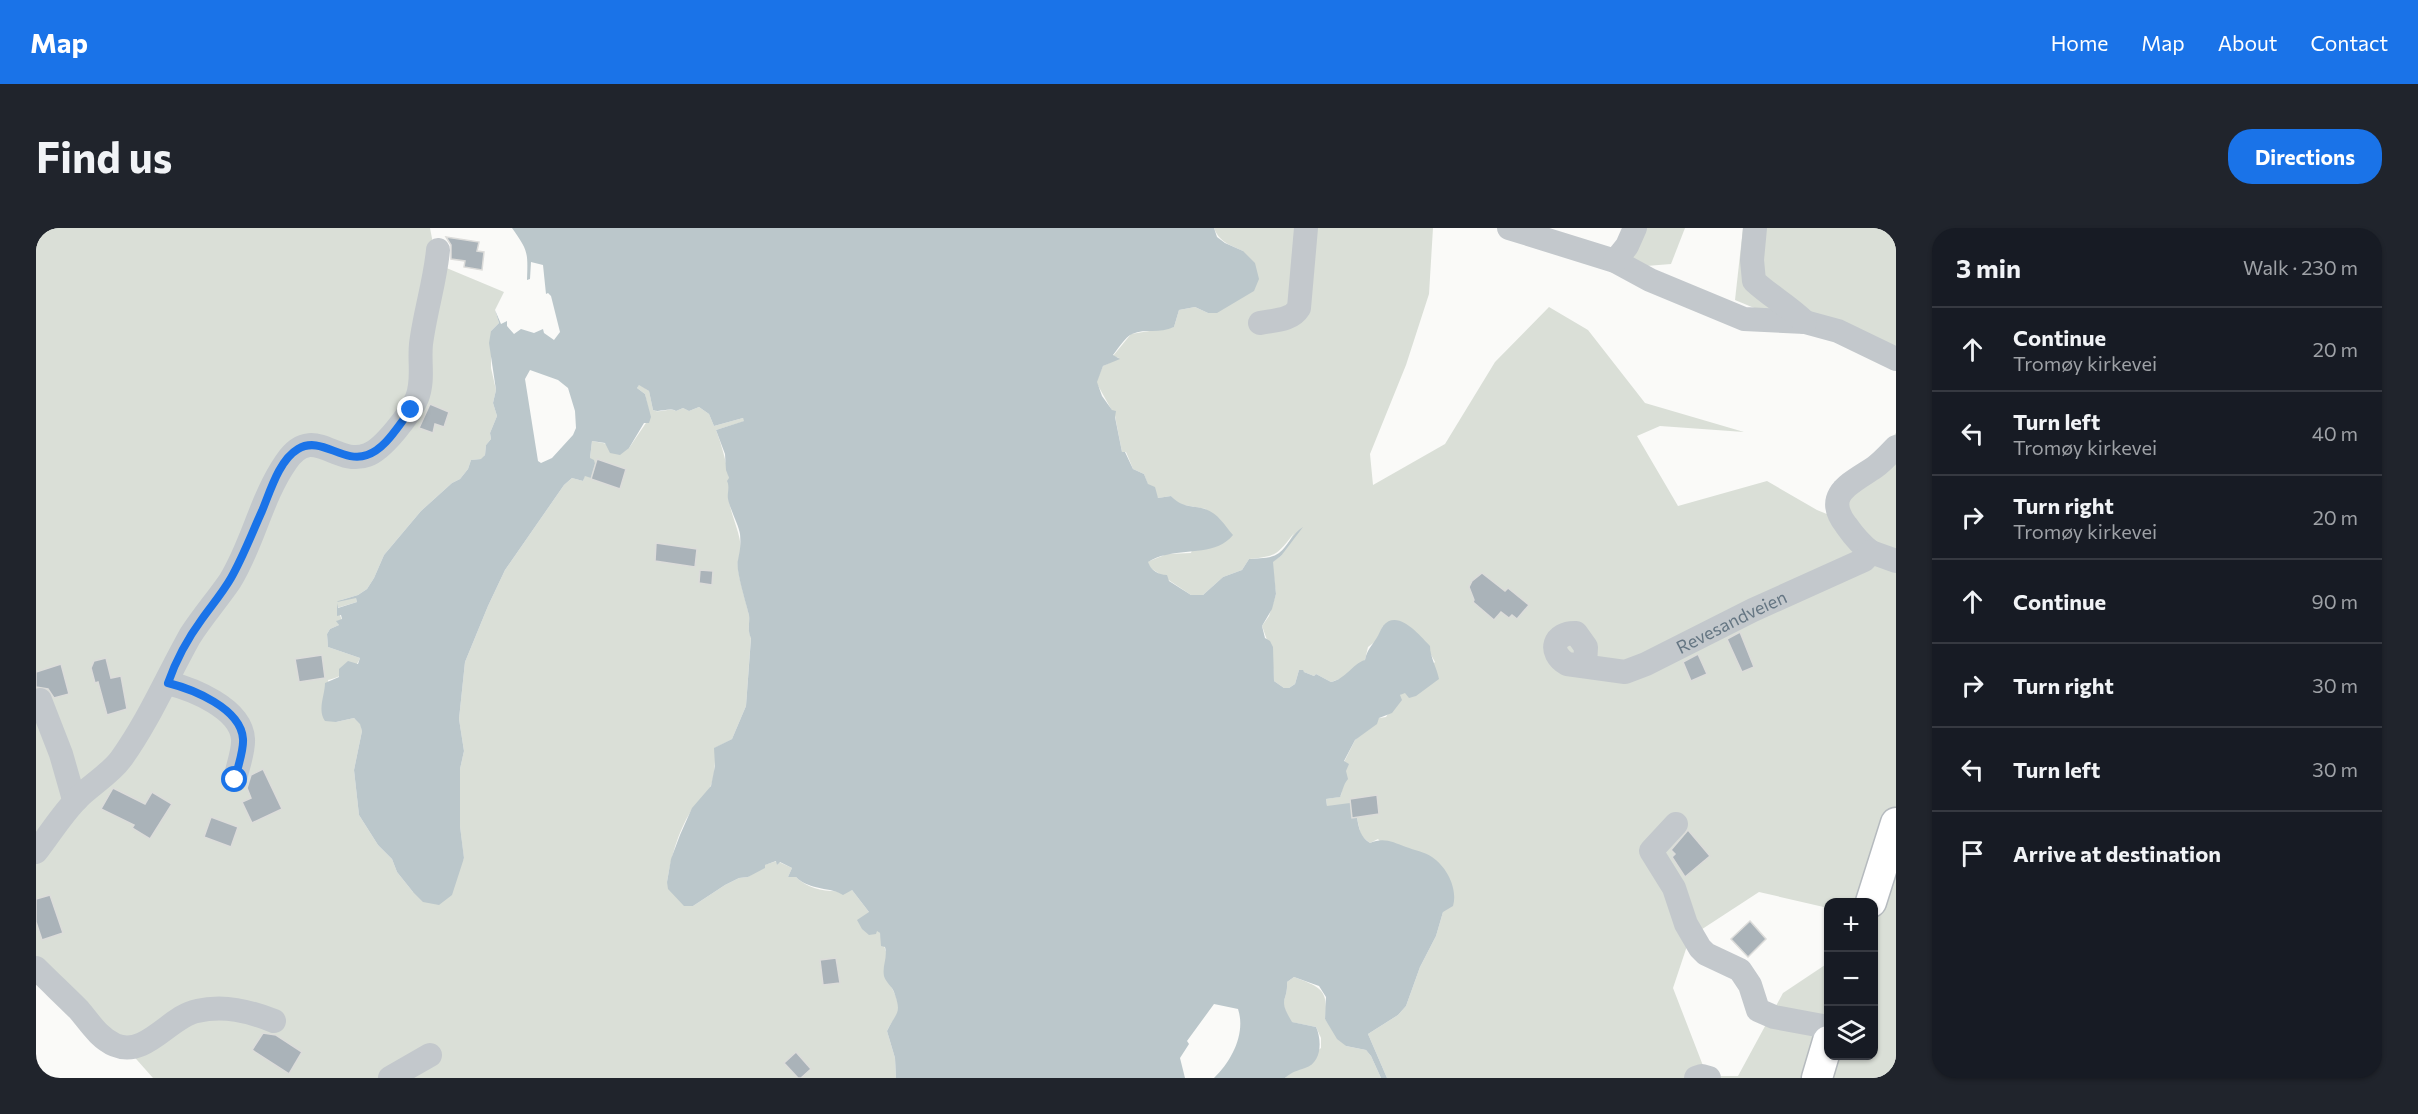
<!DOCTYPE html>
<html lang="en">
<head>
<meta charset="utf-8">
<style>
  :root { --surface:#171b24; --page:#20242c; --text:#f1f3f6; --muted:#9ea1a6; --line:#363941; --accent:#1a73e8 }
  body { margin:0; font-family:Commissioner,sans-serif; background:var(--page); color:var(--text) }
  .controls { position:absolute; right:18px; bottom:18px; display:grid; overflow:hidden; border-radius:12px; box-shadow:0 2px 4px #0004 }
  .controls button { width:54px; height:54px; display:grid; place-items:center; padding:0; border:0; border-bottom:2px solid var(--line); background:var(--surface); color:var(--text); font:30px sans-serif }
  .stop { position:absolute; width:18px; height:18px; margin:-14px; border:4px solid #1a73e8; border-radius:50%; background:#fff }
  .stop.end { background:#1a73e8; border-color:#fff; box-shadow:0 2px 6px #0008 }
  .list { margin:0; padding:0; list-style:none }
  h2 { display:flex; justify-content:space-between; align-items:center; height:78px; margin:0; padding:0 24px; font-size:26px }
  h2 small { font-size:20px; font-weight:400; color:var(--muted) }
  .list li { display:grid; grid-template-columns:39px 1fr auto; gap:18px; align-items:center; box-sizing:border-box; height:84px; padding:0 24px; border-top:2px solid var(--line) }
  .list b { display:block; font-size:22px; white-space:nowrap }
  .list p { margin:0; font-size:20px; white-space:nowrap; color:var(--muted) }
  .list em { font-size:20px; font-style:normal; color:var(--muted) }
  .icon { flex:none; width:33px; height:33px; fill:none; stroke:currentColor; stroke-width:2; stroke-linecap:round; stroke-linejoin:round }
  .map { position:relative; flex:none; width:1860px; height:850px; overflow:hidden; border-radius:24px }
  header { display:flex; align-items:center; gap:36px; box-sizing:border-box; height:84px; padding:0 30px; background:var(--accent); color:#fff }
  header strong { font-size:28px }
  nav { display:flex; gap:33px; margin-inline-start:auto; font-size:21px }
  .intro { display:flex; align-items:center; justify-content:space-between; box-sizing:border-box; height:144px; padding:0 36px }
  h1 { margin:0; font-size:42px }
  .button { padding:15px 27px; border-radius:24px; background:var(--accent); color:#fff; font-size:21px; font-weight:700 }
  main { display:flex; gap:36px; padding:0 36px }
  aside { flex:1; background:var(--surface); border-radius:24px; box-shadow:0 2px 4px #0004 }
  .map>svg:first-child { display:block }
</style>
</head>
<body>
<header>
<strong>Map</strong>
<nav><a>Home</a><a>Map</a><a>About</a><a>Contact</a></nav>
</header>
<div class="intro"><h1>Find us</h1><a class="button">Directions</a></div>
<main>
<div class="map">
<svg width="1860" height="850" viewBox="0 0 1860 850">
  <rect width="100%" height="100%" fill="#fafaf8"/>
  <!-- green -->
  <g fill="#dadfd7" fill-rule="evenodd">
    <path d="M0 0H394L401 36 468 64 459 82 463 95 455 103V140L460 162 457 175 461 188 454 205 455 211 450 217 449 227 446 231 435 232 432 241 424 251 416 255 385 283 348 327 338 350 331 361 322 367 302 373 320 369 321 374 301 380 306 392 301 393 303 397 294 401 291 406 292 419 324 430C320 442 304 449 292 452L300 494 318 490 325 496 326 503 318 542 323 587 342 617 356 631 361 644 377 664 428 631 424 598V541L428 523 423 491 429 434 452 378 469 342 528 257 536 250 547 253 554 230 556 213 593 220 614 189 609 166 601 160 603 156 613 163 617 182C624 186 633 179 640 183L647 180 653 183 663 179 673 186 678 198 707 190 709 193 680 202C686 218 690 233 693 250 695 257 691 265 693 273 696 290 704 304 705 321 705 326 703 329 702 334 700 343 711 376 713 387 714 395 711 402 715 409L710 478 696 511 679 520C679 537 680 555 668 569 664 574 658 577 655 583 642 604 635 629 631 654L657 678 689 657 703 650 712 649 728 637 741 633V637L743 634 756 640 752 649H760C773 663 797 665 816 662L833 684 844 705 851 727 848 746C853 754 867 777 862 786 858 792 854 796 851 803L859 830 860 850H117L62 788 0 730Z"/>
    <path d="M1178 0H1397L1393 66 1370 137 1334 226 1337 257 1409 216 1459 134 1513 79 1552 102 1609 175 1708 204 1624 198 1601 208 1642 278 1731 253 1781 282 1803 291V263L1798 253 1806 259 1813 256 1860 205V850H1351L1332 806 1362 787 1370 778 1384 739 1400 708 1407 684 1342 611 1334 615 1325 608 1321 590H1316L1291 578 1290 571 1303 569 1305 567 1310 542 1308 534 1319 512 1343 490 1350 489 1364 467 1399 434 1394 425 1347 398 1340 413 1332 419 1329 432 1309 449 1295 454 1280 446 1278 448 1263 442 1259 456 1253 460H1248L1238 453 1236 426 1226 398 1233 388 1240 366 1236 334 1245 328 1258 305C1241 327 1241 328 1213 331L1206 342 1187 349 1167 367H1155L1116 341 1111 334 1131 326 1155 325 1170 281 1142 276 1135 268 1122 270 1112 257 1108 246 1097 241 1090 224H1086L1079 188 1060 154 1067 138 1083 130 1077 128 1095 106 1138 99 1143 82 1159 79 1172 85 1207 23C1194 17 1183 14 1178 0ZM1723 664 1792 680V674H1838V828H1792V735L1747 765 1702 848H1671L1637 760 1654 709Z"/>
    <path d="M1590 0H1649L1635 36 1598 39Z"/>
    <path d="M1707 0H1860V131L1781 106 1699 72Z"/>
    <path d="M1258 749C1284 759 1293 761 1289 791L1310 818 1330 822 1335 828 1345 850H1249L1285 820V810L1280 799 1255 794C1241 769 1252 775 1251 754Z"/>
  </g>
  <!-- water -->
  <path fill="#bbc7cb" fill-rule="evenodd" d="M476 0H1178L1181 9 1189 15 1207 23 1219 35 1223 51 1218 63 1181 85H1172L1159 79 1143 82 1138 99C1123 106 1110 100 1096 106 1089 109 1082 121 1077 127L1084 131 1067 138 1061 154 1066 168 1076 182 1080 183 1079 189 1086 224H1089L1097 241 1108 246 1112 256 1119 259 1122 270 1135 268C1146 280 1155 277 1169 281 1182 285 1189 298 1197 307 1181 327 1152 321 1130 327 1123 328 1117 331 1112 334 1115 342 1122 347 1131 347L1133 353 1155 367H1167L1187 349 1206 342 1213 331C1222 330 1235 331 1243 325 1252 318 1256 306 1267 299L1245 328 1237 334 1240 366 1236 381 1226 398 1229 410 1234 413 1237 419 1238 453 1248 460H1253L1259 456 1263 442H1267L1268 444 1278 448 1280 446 1295 454C1310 451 1316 436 1329 432 1331 422 1335 419 1340 411 1343 407 1344 402 1347 398 1362 380 1384 408 1394 418 1394 429 1401 440 1403 451L1380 468 1373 470 1369 465 1364 467 1366 472 1356 485 1343 490 1341 496 1319 512 1308 533 1313 536 1310 543 1312 551C1307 557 1307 562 1304 569L1290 571 1291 578 1314 575 1316 590H1321C1323 600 1324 609 1334 615 1347 609 1357 614 1370 619 1378 622 1389 624 1396 629 1411 639 1422 661 1417 678L1407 684 1400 708 1384 739 1370 778 1362 787 1332 806 1351 850H1345L1335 828 1330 822 1310 818 1301 811 1289 791 1290 769 1283 758 1258 749 1251 754C1252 775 1241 769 1256 794L1280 799C1286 812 1286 835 1269 840 1261 843 1257 843 1249 850H1178C1196 833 1210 805 1202 781L1178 776 1151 813 1153 816 1144 830 1149 850H860L859 830 851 803C861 783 866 786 858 764 856 758 850 755 848 748 846 738 852 729 849 719L845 718 844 705 841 703 840 706 833 707 826 701 821 692 833 684 816 662 807 667C796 659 774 663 760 649H752L756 640 744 634 741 637 740 633 729 637V640L712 649 703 650 689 657 657 678H648L632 661 631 654 635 631 644 607 656 580 675 558 679 538 678 520 696 511 710 478 715 410C711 402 714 395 713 387 711 377 699 341 702 332 704 322 705 318 704 306 703 298 694 281 692 271 691 264 694 259 691 253L693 250 690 242 689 226 680 202 708 193 707 190 678 198 673 186 663 179 653 183 647 180 640 183C633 179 624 185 617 182L613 163 603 157 601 160 609 166 615 189 613 195H608L593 220 584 227 574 225 569 215 556 213 554 230 558 232 559 236 555 250 549 248 547 253 536 250 528 257 469 342 452 378 429 434 423 491 428 523 424 541V598L428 630 416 667 403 677 387 674 377 664 361 644 356 631 342 617 323 587 318 542 326 503 324 496 318 490 300 494 289 493C281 482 289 467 289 455L303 449V441L312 433 322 436 324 430 292 419 291 406 294 401 303 397 300 393 306 391 305 387 301 388V375L302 380 321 374 320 370 301 374 302 373 322 367 331 361 338 350 348 327 385 283 416 255 424 251 432 241 435 232 445 231 449 227 450 217 455 211 454 205 461 188 457 175 460 162 453 115 455 103 463 95 459 82 465 96 471 93V98L478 106 485 101 498 105 507 101 508 105 518 112 524 104 515 68 512 65 510 66 507 37 495 34 494 51 491 52C492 23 492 23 476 0ZM494 142 522 152 532 160 539 183 540 200 537 207 516 230 505 235 502 233 489 151Z"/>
  <!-- building -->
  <g fill="#aab3b9" stroke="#dcdcda" stroke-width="1.5">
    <path d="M410 9 443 14 441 23 448 24 446 42 428 39 429 33 415 31V17Z"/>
    <path d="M394 176 413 184 408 199 399 196 397 205 383 200Z"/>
    <path d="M561 231 590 241 584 261 555 251Z"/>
    <path d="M620 315 661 321 659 339 619 333Z"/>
    <path d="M664 342 677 343 676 357 663 355Z"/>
    <path d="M1446 345 1469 363 1472 360 1493 377 1481 391 1476 387 1473 390 1465 384 1458 392 1437 374 1438 372 1433 359 1436 353Z"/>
    <path d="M1704 404 1718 439 1706 444 1691 411Z"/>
    <path d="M1662 426 1671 446 1655 453 1647 434Z"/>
    <path d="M286 427 289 450 263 454 259 431Z"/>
    <path d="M70 430 75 450 85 448 91 481 71 487 62 454 59 455 55 440 58 433Z"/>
    <path d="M25 436 33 466 18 470 12 461 0 459V444Z"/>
    <path d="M227 541 246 581 216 595 206 574 215 570 211 560 215 547Z"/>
    <path d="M77 560 109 576 116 564 136 576 114 611 96 600 98 597 65 581Z"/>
    <path d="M1341 567 1343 586 1316 590 1314 571Z"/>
    <path d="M175 589 202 599 195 619 168 609Z"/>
    <path d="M1652 602 1674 628 1649 649 1636 629 1639 626 1635 622Z"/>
    <path d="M14 667 27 705 6 712 0 694V671Z"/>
    <path d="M1714 693 1730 711 1712 729 1695 711Z"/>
    <path d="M800 730 804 755 787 757 784 732Z"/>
    <path d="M227 805 240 807 266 824 253 846 216 822Z"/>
    <path d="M760 824 775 841 765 850H762L748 835Z"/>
  </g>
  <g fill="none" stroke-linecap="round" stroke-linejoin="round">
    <defs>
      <g id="major">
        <path d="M1835 674 1860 595"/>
        <path d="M1781 850 1792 813"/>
      </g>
    </defs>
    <!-- major casing -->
    <use href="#major" stroke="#b5babe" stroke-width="33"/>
    <!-- minor -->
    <g stroke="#c3c8cc" stroke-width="24">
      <path d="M1473 0 1579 33 1614 52 1708 91 1769 94 1802 103 1860 131"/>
      <path d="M1719 0 1716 32 1718 53C1734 68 1753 78 1769 94"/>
      <path d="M1579 33 1591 18 1599 0"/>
      <path d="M1224 95C1238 92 1255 93 1263 80L1270 0"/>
      <path d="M1835 324C1825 317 1817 307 1810 297 1786 266 1816 255 1839 239 1847 233 1853 226 1860 219"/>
      <path id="s1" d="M1549 437 1550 419 1540 405C1518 404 1511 424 1531 436L1589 444 1610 436 1717 382 1828 332 1835 324 1860 333"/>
      <path d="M132 455C156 461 205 480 207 511 208 523 201 540 199 552"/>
      <path d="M4 472 25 526 37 568 41 571"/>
      <path d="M1640 596 1615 623 1638 660 1650 696 1664 720 1670 726 1704 742 1714 757 1722 782 1738 789 1792 799"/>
      <path d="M0 624C14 606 26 586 42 570 55 557 74 546 85 531 113 492 131 449 154 408 166 389 181 372 194 353 217 316 225 270 250 234 277 194 300 239 331 227 347 222 375 185 381 170 388 152 383 134 385 116 389 84 399 54 402 22"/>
      <path d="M0 740C14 754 29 768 43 782 54 795 63 810 79 817 110 830 134 788 161 783 188 777 213 783 238 793"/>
      <path d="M354 850 394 827"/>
      <path d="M1660 850 1666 848 1673 850"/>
    </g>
    <!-- major -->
    <use href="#major" stroke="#fff" stroke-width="30"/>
  </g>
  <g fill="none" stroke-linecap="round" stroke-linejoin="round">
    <!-- route -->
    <path stroke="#1a73e8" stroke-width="8" d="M199 552C201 540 208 523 207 511 205 480 156 461 132 455 140 432 152 410 166 391 176 377 187 364 195 350 207 329 216 305 226 283 234 264 243 232 262 221 285 207 307 236 331 227 350 221 363 196 375 182"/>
  </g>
  <g text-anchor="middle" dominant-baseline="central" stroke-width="6" stroke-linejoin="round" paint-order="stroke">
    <!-- street labels -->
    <g font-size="18" fill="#657683" stroke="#fff">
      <text stroke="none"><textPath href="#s1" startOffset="261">Revesandveien</textPath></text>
    </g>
  </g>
</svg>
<div class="controls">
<button>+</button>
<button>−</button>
<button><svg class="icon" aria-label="layers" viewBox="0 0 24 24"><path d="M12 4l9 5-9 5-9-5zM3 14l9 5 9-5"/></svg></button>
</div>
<div class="stop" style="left:199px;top:552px"></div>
<div class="stop end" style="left:375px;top:182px"></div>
</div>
<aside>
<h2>3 min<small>Walk · 230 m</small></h2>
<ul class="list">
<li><svg class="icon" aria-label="ahead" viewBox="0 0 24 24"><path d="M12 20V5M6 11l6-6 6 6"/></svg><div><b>Continue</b><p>Tromøy kirkevei</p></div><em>20 m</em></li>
<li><svg class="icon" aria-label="left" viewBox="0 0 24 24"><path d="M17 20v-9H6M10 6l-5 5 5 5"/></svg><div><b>Turn left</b><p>Tromøy kirkevei</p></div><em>40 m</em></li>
<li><svg class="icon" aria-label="right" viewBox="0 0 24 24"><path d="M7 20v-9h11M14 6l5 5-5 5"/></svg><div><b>Turn right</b><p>Tromøy kirkevei</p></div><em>20 m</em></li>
<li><svg class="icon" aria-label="ahead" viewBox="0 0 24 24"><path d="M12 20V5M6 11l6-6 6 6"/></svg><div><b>Continue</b></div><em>90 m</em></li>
<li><svg class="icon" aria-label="right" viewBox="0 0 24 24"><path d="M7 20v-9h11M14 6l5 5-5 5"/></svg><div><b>Turn right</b></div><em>30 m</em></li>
<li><svg class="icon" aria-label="left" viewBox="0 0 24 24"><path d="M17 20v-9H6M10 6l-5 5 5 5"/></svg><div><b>Turn left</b></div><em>30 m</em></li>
<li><svg class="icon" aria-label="arrive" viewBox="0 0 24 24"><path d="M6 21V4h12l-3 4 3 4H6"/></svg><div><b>Arrive at destination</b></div></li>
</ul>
</aside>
</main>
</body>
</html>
